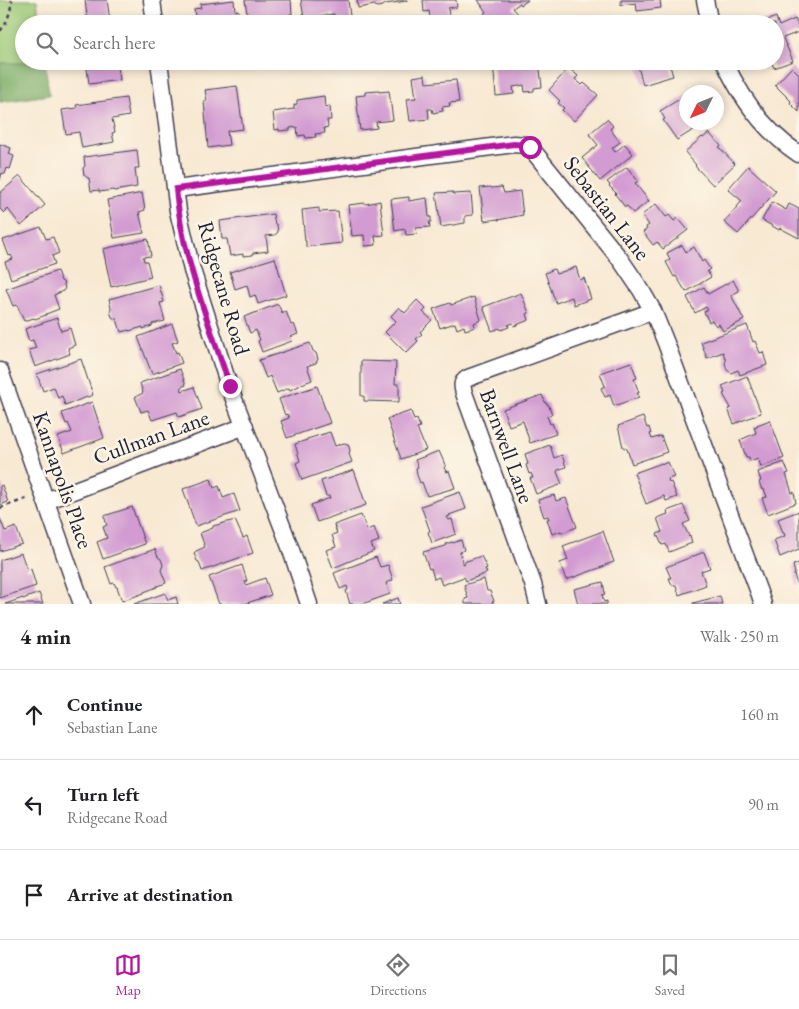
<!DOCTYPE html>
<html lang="en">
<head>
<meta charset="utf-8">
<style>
  :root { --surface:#fff; --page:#f2f2f2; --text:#202124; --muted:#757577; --line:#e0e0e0; --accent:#b5179e }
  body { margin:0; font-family:"EB Garamond",serif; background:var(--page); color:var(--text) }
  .compass { position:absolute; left:679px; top:85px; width:45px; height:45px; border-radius:50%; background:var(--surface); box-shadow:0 2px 8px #0003; rotate:227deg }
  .stop { position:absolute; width:15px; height:15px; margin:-11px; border:4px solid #b5179e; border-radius:50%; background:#fff }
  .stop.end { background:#b5179e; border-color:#fff; box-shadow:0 1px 5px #0008 }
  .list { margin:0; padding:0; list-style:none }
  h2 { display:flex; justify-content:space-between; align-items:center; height:65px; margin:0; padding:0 20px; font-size:21px }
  h2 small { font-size:16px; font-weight:400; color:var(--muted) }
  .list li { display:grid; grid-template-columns:32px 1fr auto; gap:15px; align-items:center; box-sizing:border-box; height:90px; padding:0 20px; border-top:1px solid var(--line) }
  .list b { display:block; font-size:19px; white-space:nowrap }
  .list p { margin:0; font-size:16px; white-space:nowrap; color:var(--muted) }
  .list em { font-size:16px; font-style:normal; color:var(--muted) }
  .icon { flex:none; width:28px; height:28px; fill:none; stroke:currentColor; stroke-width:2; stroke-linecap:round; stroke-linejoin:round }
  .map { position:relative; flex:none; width:799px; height:604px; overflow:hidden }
  .search { position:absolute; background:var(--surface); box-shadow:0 2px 8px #0003; left:15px; right:15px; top:15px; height:55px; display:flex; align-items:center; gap:12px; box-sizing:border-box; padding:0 18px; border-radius:28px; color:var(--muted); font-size:19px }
  .sheet { height:335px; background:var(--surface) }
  nav { display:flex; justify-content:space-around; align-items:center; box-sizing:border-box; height:70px; border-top:1px solid var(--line); background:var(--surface); font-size:14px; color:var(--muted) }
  nav a { display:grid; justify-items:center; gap:2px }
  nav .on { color:var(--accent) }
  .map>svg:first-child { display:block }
</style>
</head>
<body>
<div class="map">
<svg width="799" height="604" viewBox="0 0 799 604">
  <rect width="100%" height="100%" fill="#fcf5e5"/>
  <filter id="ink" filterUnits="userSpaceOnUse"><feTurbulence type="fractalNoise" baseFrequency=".02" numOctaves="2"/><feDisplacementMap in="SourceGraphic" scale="10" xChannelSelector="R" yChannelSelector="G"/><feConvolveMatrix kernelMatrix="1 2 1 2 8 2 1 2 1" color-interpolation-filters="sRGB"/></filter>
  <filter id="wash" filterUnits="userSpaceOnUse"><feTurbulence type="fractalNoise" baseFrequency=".0096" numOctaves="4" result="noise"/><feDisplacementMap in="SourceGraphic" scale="20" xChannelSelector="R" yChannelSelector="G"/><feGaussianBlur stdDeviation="1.12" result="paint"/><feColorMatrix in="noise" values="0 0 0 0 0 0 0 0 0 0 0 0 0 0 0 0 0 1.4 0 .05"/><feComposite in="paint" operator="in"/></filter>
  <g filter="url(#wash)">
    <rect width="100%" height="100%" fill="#f8e9d3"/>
    <!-- green -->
    <path fill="#9bc978" stroke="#5e765a" d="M0 0H37L40 24H24V61H45L49 95 0 102Z"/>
    <!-- forest -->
    <path fill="#7cad68" stroke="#4f6852" d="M0 63H45L49 95 0 102Z"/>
    <g id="blocks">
      <!-- building -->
      <g fill="#d29bd2">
        <path d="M85 0H107L110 21 88 24Z"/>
        <path d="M234 0 235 11 238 10 240 24H196L194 9 201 8 200 4Z"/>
        <path d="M245 0H291L292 14H290L292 24H275L274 17 248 21Z"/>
        <path d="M301 0H348L351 24H335L334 14 304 18Z"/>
        <path d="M357 0H407V1L385 4 383 6 377 7 374 5 358 8Z"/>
        <path d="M423 0H456L457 7 448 8 450 24H431L429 11 424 12Z"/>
        <path d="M478 0H528L521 5 520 3 513 8 520 16 510 24H503L502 22 500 24H492L484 13 486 12Z"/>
        <path d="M621 0H660L661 8 637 11 636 3 621 5Z"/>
        <path d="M776 17 779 26 795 19 799 28V32L783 38 793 61 774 68 771 61H775V24H758Z"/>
        <path d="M86 61H117L120 80 89 84Z"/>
        <path d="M494 61H507V64L525 61H539L542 87 534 88V91L525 92 524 85 513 87 514 94 496 96 493 63Z"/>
        <path d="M634 61H666L667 66H670L673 76 643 85 638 66H635Z"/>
        <path d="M568 67 578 76 575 79 582 85 584 83 598 95 574 121 562 110 564 108 558 103 560 101 549 90 566 71H565Z"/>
        <path d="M792 67 799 74V112L790 103 791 101 775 85Z"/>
        <path d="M425 75 426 83 456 80 459 102 449 103 450 106 442 107 443 111 433 113 432 109H428L429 119 410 121 407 99 416 98 413 77Z"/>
        <path d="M237 86 243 129 227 131 229 145 208 148 204 101H207L205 90Z"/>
        <path d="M379 91V92L389 91 393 120 376 122 377 128 360 130 356 96 365 95V92Z"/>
        <path d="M686 95V122H702L703 124 677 140 663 120 665 119 660 111Z"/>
        <path d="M324 96 325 107 330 106 331 120H327L328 127 324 128 325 133 315 134 316 137 306 138 305 135 298 136 297 127 290 128V130L279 131V129L275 130 273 112 294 109V105L297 104V100Z"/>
        <path d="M126 98 129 116 112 119 115 132 112 133 114 142 82 148 79 132 66 134 62 110 77 108 76 105Z"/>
        <path d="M607 119 613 126 610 129 620 142 612 148 615 152 625 144 633 154 600 181 582 158 598 145 589 134Z"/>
        <path d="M709 133 721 146 719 147 735 164 713 185 695 166 696 165 685 152 702 137 703 138Z"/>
        <path d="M0 144 11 148 9 154 14 156 10 169 7 168 5 174 2 173 0 180Z"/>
        <path d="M137 150 139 168H135L137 187 114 191 113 190 99 192V190L91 191 89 178H88L84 175 83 168 85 166 84 157Z"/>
        <path d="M748 166 776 191 738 234 724 222 742 201 728 189Z"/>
        <path d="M627 167 638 181 635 183 649 201 633 213 627 206 625 207 615 194 616 193 609 186 610 185 607 182Z"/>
        <path d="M20 176 45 205 21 226 8 209 4 213 0 209V193Z"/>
        <path d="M491 187V188L502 187 504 193 520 191 523 215 498 220V219L484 221 480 188Z"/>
        <path d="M453 192V194L471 193 473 215 465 216V223L441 227 436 193Z"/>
        <path d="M142 193 145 210 139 212 144 233 114 238 107 200Z"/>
        <path d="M409 197V201L427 198 429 217H431V222H429L430 227 416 228 417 234 406 235 405 229 395 231 391 199Z"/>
        <path d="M380 201 384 235 375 236 376 245 365 246 364 235 352 236 348 205 365 203 366 204Z"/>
        <path d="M772 202 786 210 789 204 799 209V238L780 228 779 230 762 220Z"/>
        <path d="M656 204 666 217 669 215 674 221 678 218 688 230 663 249 657 242 653 245 643 232 647 229 646 227 649 225 642 215Z"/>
        <path d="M319 208V212L338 211 342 243 306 247V241H305L302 210Z"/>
        <path d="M273 214 275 224 277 225 278 232 275 235 266 236 268 251 253 253V255L243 256V254L230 256 227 239H222L220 221Z"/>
        <path d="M41 227 46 239 53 237 59 253 52 256 55 264 11 279 5 262 13 259 11 255 9 256 3 240Z"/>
        <path d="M148 239 151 256 143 257 144 261H147L151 277 111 287 103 249Z"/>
        <path d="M682 245 686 252 694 247 702 262 704 260 710 269 707 271 711 277 686 292 676 276 674 277 666 262 670 260 667 253Z"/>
        <path d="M275 258 286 295 258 304 255 295 250 297 247 285 235 289 230 272Z"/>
        <path d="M576 267 580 280 584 278 591 299 574 305 572 297 556 303 545 273 554 269 556 274Z"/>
        <path d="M57 271 61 281 63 282 65 288 63 291 54 295 59 309 46 314V315L35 319 34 318 24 321 17 305 13 306 6 289Z"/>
        <path d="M733 280 739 291 731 295 744 320 723 331 719 324 716 326 712 320 709 322 704 312 708 310 706 307 695 313 687 297 704 287 708 294Z"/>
        <path d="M159 285 164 302 160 303 165 321 152 324V326L143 329V327L129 331V330L121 332 117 319H115L112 317 110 311 111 308 109 299Z"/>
        <path d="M521 293 529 313 527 314 529 320 514 326 513 323 508 325 509 327 501 330 500 328 492 331 483 307Z"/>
        <path d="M474 297 481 320 474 323 475 327 465 330 464 326 457 329 455 323 440 328 433 309 450 303 451 305Z"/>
        <path d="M417 300 426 309 423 312 432 320 420 332 422 334 416 339 418 341 406 353 385 332 396 321 391 316 399 307 405 313Z"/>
        <path d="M278 304 282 313 286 311 291 325 294 324 298 334 290 337 292 341 262 352 258 341 260 340 256 330 250 333 244 317Z"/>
        <path d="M57 318 61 331 70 328 75 345 68 348 70 354 35 367 29 350 36 348 33 340 29 341 25 329Z"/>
        <path d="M172 324 178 341 172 343 176 353 178 352 182 363 152 374 138 337Z"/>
        <path d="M747 325 753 342 755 341 760 353 763 352 767 365 740 375 738 370 731 373 727 370 725 363 726 361 723 352 707 358 701 342Z"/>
        <path d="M310 343 313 351 316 353 318 359 316 363 307 366 312 380 299 385V386L290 390 289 388 277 393 270 376 266 378 259 360Z"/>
        <path d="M81 359 93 395 65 405 62 396 58 398 54 387 43 391 37 374Z"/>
        <path d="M361 361 396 362 395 384H399V402L364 401V396H361Z"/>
        <path d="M631 362 637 378 634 379 639 393H637L639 397 614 406 610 395 605 397 601 388 605 386 600 373Z"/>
        <path d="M180 369 186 385 181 387 182 391 194 387 202 409 179 417 177 412 152 420 148 410 141 412 135 397 143 393 140 383Z"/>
        <path d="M747 376 761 413 734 424 728 409 731 408 723 394 725 393 722 386Z"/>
        <path d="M317 386 330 423 287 438 281 421 289 418 287 414 285 415 279 399Z"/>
        <path d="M542 395 546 404H548L552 414 547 416 550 424 552 423 556 434 530 443 523 421 509 426 503 409Z"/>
        <path d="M92 402 104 438 64 453 58 437 72 432 68 423 66 424 62 413Z"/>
        <path d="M411 411 414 420 417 419 420 427 417 428 426 450 401 459 387 419Z"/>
        <path d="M643 417 647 428 649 427 651 434H650L652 439 661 436 667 452 632 464 627 449 623 447 618 426Z"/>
        <path d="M770 420 784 458 761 467 758 458 750 461 749 457H746L740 440 756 433 754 427 757 426V425Z"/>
        <path d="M330 432 335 446 344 443 348 444 350 450 349 454 352 462 302 480 296 463 300 461 295 444 307 440V439Z"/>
        <path d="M550 445 554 458 562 455 566 467 558 470 557 472 562 484 536 494 530 478H533L531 473 529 474 526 465 528 464 525 454Z"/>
        <path d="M439 451 446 467H444L446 472 449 471 455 488 427 496 422 482 420 483 417 475 416 468 418 467 415 460Z"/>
        <path d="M668 462 674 477 668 479 669 483 671 482 677 497 666 501 664 496 646 504 634 473 662 463 663 464Z"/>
        <path d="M784 462 789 473 786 474 792 493 794 492 796 503 768 514 762 498 767 497 764 489 762 490 759 482 761 481 758 472Z"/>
        <path d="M354 470 366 505 317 522 311 505 330 498 329 496H326L321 481Z"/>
        <path d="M211 479 214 488 219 486 223 498 234 494 240 511 196 526 183 489Z"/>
        <path d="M2 485 8 502 0 505V486Z"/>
        <path d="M460 492 466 509 449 515 450 516 447 517 449 520 452 519 456 534 432 543 428 532 430 531 421 506Z"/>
        <path d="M554 495 556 501 566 498 577 527 561 533V531L552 534 547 519H549L548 516 544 517 538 500Z"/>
        <path d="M683 505 690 521 683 524 689 536 690 535 692 543 669 552 666 544 662 545 657 534 662 532 657 518 668 514 667 511Z"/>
        <path d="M132 507 145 544 103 559 97 542 107 538 103 527 107 525 104 516Z"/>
        <path d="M799 511V549L780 557 774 540 785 536 784 533H783L778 519Z"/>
        <path d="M361 515 367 530 374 527 379 541 371 544 374 551 333 568 326 550 336 547 332 535 337 533 334 525Z"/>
        <path d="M0 518 5 531 16 527 22 544 0 551Z"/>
        <path d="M235 520 243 538 247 536 253 553 202 571 199 562 197 561 194 553 196 551 205 547 200 533 213 528V526Z"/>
        <path d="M603 531 614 562 605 565V566L566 580 560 563 568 560 563 546Z"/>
        <path d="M461 540 464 550 460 552 463 564 465 563 464 562 481 556 487 568 485 569 487 573 466 581 464 577 442 585 439 577 434 579 431 568 429 569 423 552 446 546V544L452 542 453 543Z"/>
        <path d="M155 549 158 557 161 559 163 565 161 570 166 583 157 586V587L144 592V593L122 601 117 587H116L114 583 111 584 105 567Z"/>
        <path d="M704 552 710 568 701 571 706 585 679 595 676 585H672L669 578H671L666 567Z"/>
        <path d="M21 553 27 570 31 569 36 586 0 598V560Z"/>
        <path d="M376 557 380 567 388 565 393 580 386 583 390 594 362 604H350L346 591 348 590 347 586 340 589 334 573Z"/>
        <path d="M799 563V584L797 585 794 574H795L793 565Z"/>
        <path d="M242 565 247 581H245L246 585 265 578 271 595 244 604H219L209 577Z"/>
        <path d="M484 579 487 591H490L494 601 492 602 493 604H465V599L468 598 464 585Z"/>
        <path d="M603 582 605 594 602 595 604 602 607 601V604H578L574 589Z"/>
        <path d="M39 593 43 604H5L23 598V599Z"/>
        <path d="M165 593 168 600 176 597 178 604H134Z"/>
        <path d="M720 596 722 604H693V603Z"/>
        <path d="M398 598 400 604H382Z"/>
      </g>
    </g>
  </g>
  <g filter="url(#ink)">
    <use href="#blocks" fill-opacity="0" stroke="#424052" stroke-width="1"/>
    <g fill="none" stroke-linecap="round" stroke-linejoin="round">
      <defs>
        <g id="minor">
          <path d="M152 0 155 24"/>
          <path d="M705 0 710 24"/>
          <path d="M159 61 178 211 192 270 229 386 290 547 309 604"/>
          <path d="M724 61C741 98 765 132 799 154"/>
          <path d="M176 189 514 144 526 145 530 147 620 259 641 290 653 311 666 343 760 595 763 604"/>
          <path d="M0 371 82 604"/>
          <path d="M46 501 245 426"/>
          <path d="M538 604 533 584 464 393C462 386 461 382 468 378L653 311"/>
        </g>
      </defs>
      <!-- minor casing -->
      <use href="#minor" stroke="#424052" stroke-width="19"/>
      <!-- path -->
      <g stroke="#424052" stroke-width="2.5" stroke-dasharray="4 4" stroke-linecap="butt">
        <path d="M0 31C8 22 10 12 12 0"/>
        <path d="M0 508 29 498"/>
      </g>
      <!-- minor -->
      <use href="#minor" stroke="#fff" stroke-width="16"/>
    </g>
  </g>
  <g fill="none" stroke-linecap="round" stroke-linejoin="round" filter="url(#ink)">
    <!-- route -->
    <path stroke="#b5179e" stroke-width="6" d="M230 386C208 321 182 257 176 189L514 144 526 145 530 147"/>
  </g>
  <g text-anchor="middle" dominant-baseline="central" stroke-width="5" stroke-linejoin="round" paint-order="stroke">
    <!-- street labels -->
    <g font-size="22" fill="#22223b" stroke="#fcf5e5">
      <text transform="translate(607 208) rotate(52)">Sebastian Lane</text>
      <text transform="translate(224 288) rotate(74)">Ridgecane Road</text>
      <text transform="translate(151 437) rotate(-20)">Cullman Lane</text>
      <text transform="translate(507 446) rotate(70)">Barnwell Lane</text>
      <text transform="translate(63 480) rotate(71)">Kannapolis Place</text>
    </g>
  </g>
</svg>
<svg class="compass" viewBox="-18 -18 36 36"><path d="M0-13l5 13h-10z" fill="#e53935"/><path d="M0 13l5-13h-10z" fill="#757577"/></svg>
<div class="stop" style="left:530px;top:147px"></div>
<div class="stop end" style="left:230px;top:386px"></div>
<div class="search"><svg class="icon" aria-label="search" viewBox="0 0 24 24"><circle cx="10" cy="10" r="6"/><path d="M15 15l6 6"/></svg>Search here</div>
</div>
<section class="sheet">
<h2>4 min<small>Walk · 250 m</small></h2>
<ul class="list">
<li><svg class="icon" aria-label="ahead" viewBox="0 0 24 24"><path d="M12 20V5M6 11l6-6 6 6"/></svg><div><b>Continue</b><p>Sebastian Lane</p></div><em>160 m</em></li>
<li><svg class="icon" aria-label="left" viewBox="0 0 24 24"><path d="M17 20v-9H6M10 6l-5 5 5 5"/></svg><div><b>Turn left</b><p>Ridgecane Road</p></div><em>90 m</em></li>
<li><svg class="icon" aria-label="arrive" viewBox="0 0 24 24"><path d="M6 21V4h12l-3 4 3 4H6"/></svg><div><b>Arrive at destination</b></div></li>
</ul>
</section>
<nav>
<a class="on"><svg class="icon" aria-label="map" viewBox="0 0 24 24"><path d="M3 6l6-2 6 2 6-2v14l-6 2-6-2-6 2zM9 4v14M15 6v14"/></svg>Map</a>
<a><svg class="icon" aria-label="directions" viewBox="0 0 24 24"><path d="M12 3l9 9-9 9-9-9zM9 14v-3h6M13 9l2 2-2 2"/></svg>Directions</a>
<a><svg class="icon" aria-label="saved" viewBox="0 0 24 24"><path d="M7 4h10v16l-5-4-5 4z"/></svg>Saved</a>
</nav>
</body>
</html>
